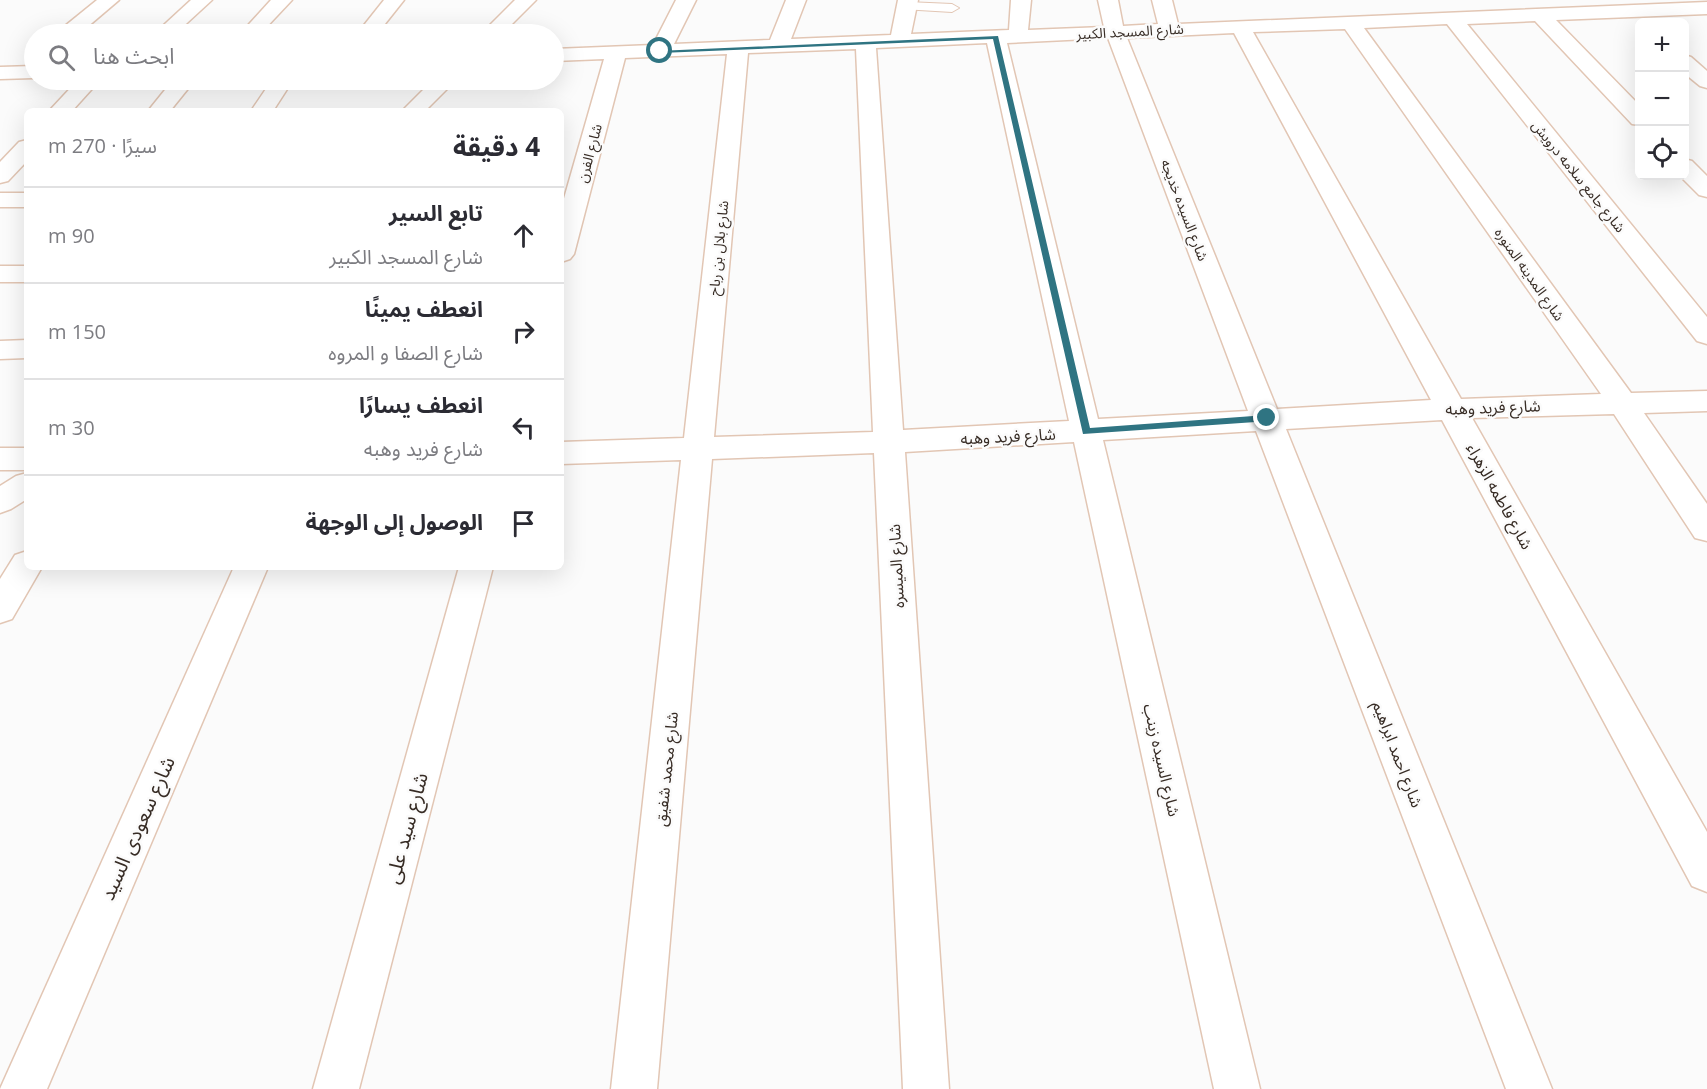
<!DOCTYPE html>
<html lang="ar">
<head>
<meta charset="utf-8">
<style>
  :root { --surface:#fff; --page:#f7f7f7; --text:#2b2b33; --muted:#7c7c81; --line:#e1e1e2 }
  body { margin:0; font-family:"Open Sans","Noto Sans Arabic",sans-serif; background:var(--page); color:var(--text); direction:rtl }
  .controls { position:absolute; right:18px; top:18px; display:grid; overflow:hidden; border-radius:9px; box-shadow:0 6px 24px #0002 }
  .controls button { width:54px; height:54px; display:grid; place-items:center; padding:0; border:0; border-bottom:2px solid var(--line); background:var(--surface); color:var(--text); font:30px sans-serif }
  .stop { position:absolute; width:18px; height:18px; margin:-14px; border:4px solid #2f7482; border-radius:50%; background:#fff }
  .stop.end { background:#2f7482; border-color:#fff; box-shadow:0 2px 6px #0008 }
  .list { margin:0; padding:0; list-style:none }
  h2 { display:flex; justify-content:space-between; align-items:center; height:78px; margin:0; padding:0 24px; font-size:26px }
  h2 small { font-size:20px; font-weight:400; color:var(--muted) }
  .list li { display:grid; grid-template-columns:39px 1fr auto; gap:18px; align-items:center; box-sizing:border-box; height:96px; padding:0 24px; border-top:2px solid var(--line) }
  .list b { display:block; font-size:22px; white-space:nowrap }
  .list p { margin:0; font-size:20px; white-space:nowrap; color:var(--muted) }
  .list em { font-size:20px; font-style:normal; color:var(--muted) }
  .icon { flex:none; width:33px; height:33px; fill:none; stroke:currentColor; stroke-width:2; stroke-linecap:round; stroke-linejoin:round }
  .map { position:relative; flex:none; width:1707px; height:1089px; overflow:hidden; direction:ltr }
  .search { position:absolute; background:var(--surface); box-shadow:0 6px 24px #0002; left:24px; top:24px; width:540px; height:66px; display:flex; align-items:center; gap:15px; box-sizing:border-box; padding:0 21px; border-radius:33px; color:var(--muted); font-size:22px }
  .panel { position:absolute; background:var(--surface); box-shadow:0 6px 24px #0002; left:24px; top:108px; width:540px; height:462px; border-radius:9px; direction:rtl }
  .map>svg:first-child { display:block }
</style>
</head>
<body>
<div class="map">
<svg width="1707" height="1089" viewBox="0 0 1707 1089">
  <rect width="100%" height="100%" fill="#fbfbfb"/>
  <g fill="none" stroke-linecap="round" stroke-linejoin="round">
    <defs>
      <path id="lane" d="M907 2 952 4 959 8 952 12 902 9 900 6Z"/>
      <g id="street">
        <path d="M97 0H119L79 34H57L60 30Z"/>
        <path d="M191 0H212L175 34H154Z"/>
        <path d="M271 0H292L260 34H240Z"/>
        <path d="M384 0H404L377 34H357Z"/>
        <path d="M515 0H536L502 34H481Z"/>
        <path d="M676 0H696L674 44 770 40 786 0H806L791 39 891 35 898 0H918L911 34 1009 30 1011 0H1031L1028 30 1104 27 1098 0H1118L1123 26 1158 24 1152 0H1172L1178 24 1707 2V14L1556 20 1640 106V125L1632 124 1535 21 1467 24 1707 317V344L1697 341 1447 24 1364 28 1631 393 1707 391V411L1644 413 1707 504V541L1695 538 1614 414 1472 418 1707 832V892L1692 886 1442 420 1286 429 1552 1089H1506L1256 431 1103 440 1260 1089H1214L1074 442 905 452 949 1089H903L874 453 712 459 657 1089H611L681 460 561 464V442L684 438 727 54 625 58 574 254 570 259 561 262V209L604 59 554 61V49L653 45ZM1345 29 1601 394 1461 399 1253 32ZM1234 33 1431 400 1277 409 1127 38ZM1108 38 1248 411 1098 419 1007 43ZM987 43 1069 421 903 430 876 48ZM856 49 873 432 714 437 748 53Z"/>
        <path d="M1684 55 1691 57 1707 71V88L1700 86 1684 73Z"/>
        <path d="M34 66V78L0 79V67Z"/>
        <path d="M78 80H100L72 111H49Z"/>
        <path d="M173 80H195L170 111H148Z"/>
        <path d="M272 80H293L273 111H251Z"/>
        <path d="M433 80H456L425 111H402Z"/>
        <path d="M27 140V161L8 181 0 183V162L19 142Z"/>
        <path d="M1684 159 1692 161 1707 176V197L1699 195 1680 176H1684Z"/>
        <rect x="0" y="193" width="27" height="14"/>
        <rect x="0" y="266" width="27" height="16"/>
        <path d="M27 340V358L0 359V341Z"/>
        <rect x="0" y="448" width="27" height="22"/>
        <path d="M27 473V499L11 509 0 513V486L16 476Z"/>
        <path d="M27 551V567H42L12 619 0 623V579L15 555Z"/>
        <path d="M234 567H268L47 1089H0Z"/>
        <path d="M459 567H493L359 1089H313Z"/>
      </g>
    </defs>
    <!-- lane casing -->
    <use href="#lane" stroke="#e2c6b4" stroke-width="2"/>
    <!-- street casing -->
    <use href="#street" stroke="#e2c6b4" stroke-width="3"/>
    <!-- lane -->
    <use href="#lane" fill="#fff" fill-rule="evenodd"/>
    <!-- street -->
    <use href="#street" fill="#fff" fill-rule="evenodd"/>
  </g>
  <!-- route -->
  <path fill="#2f7482" d="M998 36 1090 428 1267 415 1271 418 1270 421 1083 434 993 39 660 53 657 51Z"/>
  <g text-anchor="middle" dominant-baseline="central" stroke-width="5" stroke-linejoin="round" paint-order="stroke">
    <!-- far-street labels -->
    <g font-size="14" fill="#372c25" stroke="#fbfbfb">
      <text transform="translate(1130 31) rotate(-3)">شارع المسجد الكبير</text>
      <text transform="translate(589 153) rotate(-75)">شارع الفرن</text>
      <text transform="translate(1579 176) rotate(51)">شارع جامع سلامه درويش</text>
      <text transform="translate(1185 210) rotate(69)">شارع السيده خديجه</text>
      <text transform="translate(718 248) rotate(-84)">شارع بلال بن رباح</text>
      <text transform="translate(1530 274) rotate(55)">شارع المدينه المنوره</text>
    </g>
    <!-- street labels -->
    <g font-size="16" fill="#372c25" stroke="#fbfbfb">
      <text transform="translate(1493 407) rotate(-2)">شارع فريد وهبه</text>
      <text transform="translate(1008 436) rotate(-3)">شارع فريد وهبه</text>
      <text transform="translate(1500 496) rotate(61)">شارع فاطمه الزهراء</text>
      <text transform="translate(896 566) rotate(-93)">شارع الميسره</text>
      <text transform="translate(1398 754) rotate(69)">شارع احمد ابراهيم</text>
      <text transform="translate(1162 760) rotate(77)">شارع السيده زينب</text>
      <text transform="translate(666 769) rotate(-84)">شارع محمد شفيق</text>
    </g>
    <!-- near-street labels -->
    <g font-size="20" fill="#372c25" stroke="#fbfbfb">
      <text transform="translate(137 828) rotate(-66)">شارع سعودى السيد</text>
      <text transform="translate(406 828) rotate(-75)">شارع سيد على</text>
    </g>
  </g>
</svg>
<div class="controls">
<button>+</button>
<button>−</button>
<button><svg class="icon" aria-label="locate" viewBox="0 0 24 24"><circle cx="12" cy="12" r="6"/><path d="M12 2v4M12 18v4M2 12h4M18 12h4"/></svg></button>
</div>
<div class="stop" style="left:660px;top:51px"></div>
<div class="stop end" style="left:1267px;top:418px"></div>
<div class="search"><svg class="icon" aria-label="search" viewBox="0 0 24 24"><circle cx="10" cy="10" r="6"/><path d="M15 15l6 6"/></svg>ابحث هنا</div>
<section class="panel">
<h2>4 دقيقة<small>سيرًا · 270 m</small></h2>
<ul class="list">
<li><svg class="icon" aria-label="ahead" viewBox="0 0 24 24"><path d="M12 20V5M6 11l6-6 6 6"/></svg><div><b>تابع السير</b><p>شارع المسجد الكبير</p></div><em>90 m</em></li>
<li><svg class="icon" aria-label="right" viewBox="0 0 24 24"><path d="M7 20v-9h11M14 6l5 5-5 5"/></svg><div><b>انعطف يمينًا</b><p>شارع الصفا و المروه</p></div><em>150 m</em></li>
<li><svg class="icon" aria-label="left" viewBox="0 0 24 24"><path d="M17 20v-9H6M10 6l-5 5 5 5"/></svg><div><b>انعطف يسارًا</b><p>شارع فريد وهبه</p></div><em>30 m</em></li>
<li><svg class="icon" aria-label="arrive" viewBox="0 0 24 24"><path d="M6 21V4h12l-3 4 3 4H6"/></svg><div><b>الوصول إلى الوجهة</b></div></li>
</ul>
</section>
</div>
</body>
</html>
